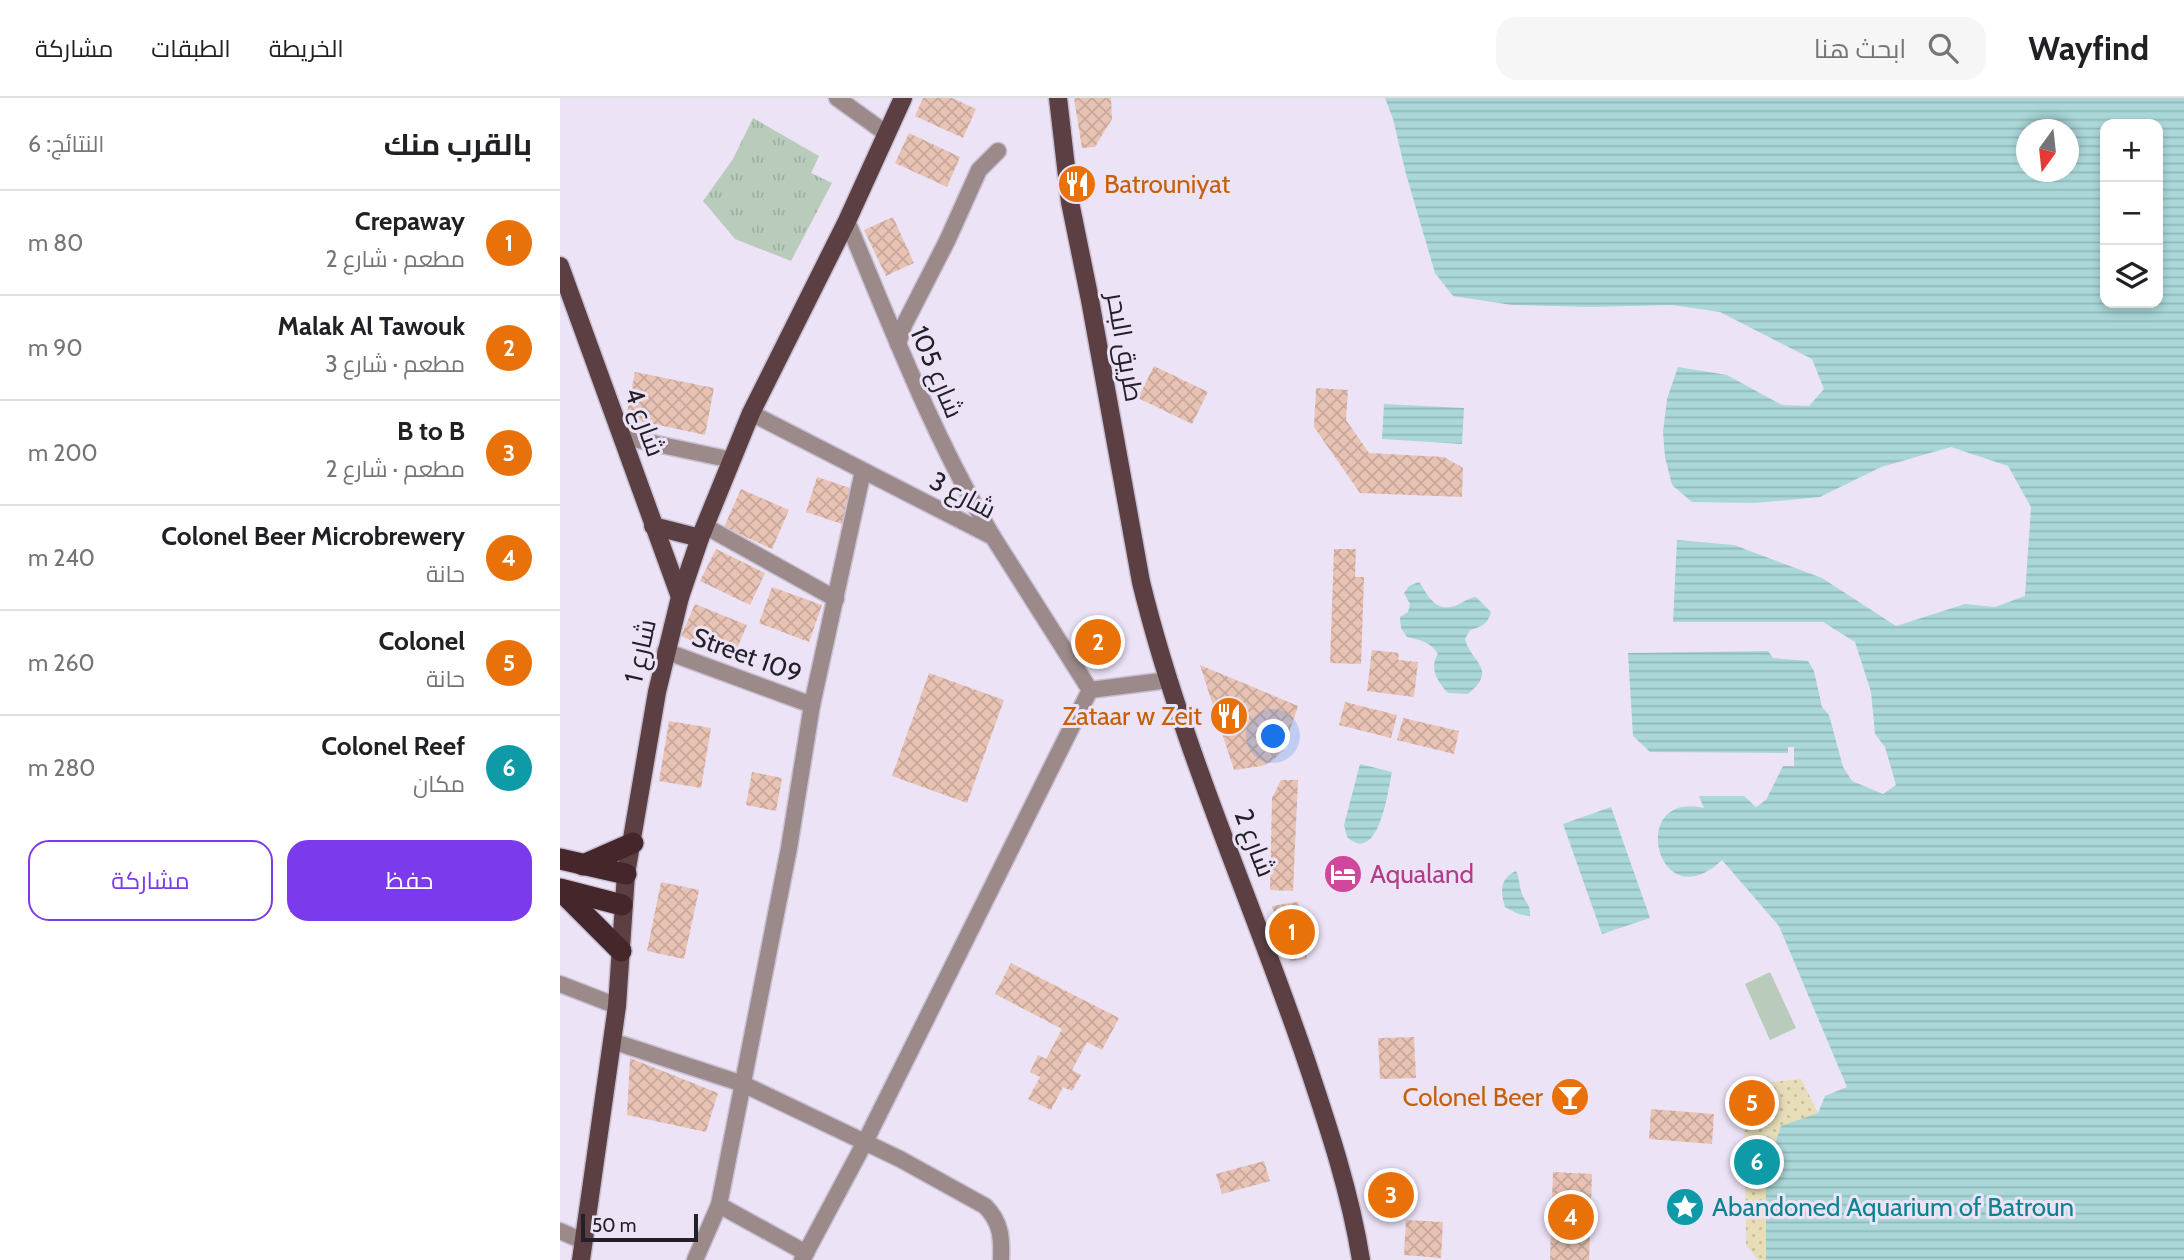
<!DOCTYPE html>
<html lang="ar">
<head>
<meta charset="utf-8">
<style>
  :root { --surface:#fff; --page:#f6f6f6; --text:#202124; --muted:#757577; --line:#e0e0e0; --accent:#7c3aed }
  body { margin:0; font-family:Cabin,Cairo,sans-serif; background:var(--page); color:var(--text); direction:rtl }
  .controls { position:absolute; right:21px; top:21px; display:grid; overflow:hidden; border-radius:14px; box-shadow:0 4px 10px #0003 }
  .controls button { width:63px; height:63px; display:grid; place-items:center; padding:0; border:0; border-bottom:2px solid var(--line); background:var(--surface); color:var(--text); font:35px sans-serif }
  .compass { position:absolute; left:1456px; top:21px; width:63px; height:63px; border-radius:50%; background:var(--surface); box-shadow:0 4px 10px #0003; rotate:195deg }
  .scale { position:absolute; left:21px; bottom:18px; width:117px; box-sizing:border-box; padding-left:7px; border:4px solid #242028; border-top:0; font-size:19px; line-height:24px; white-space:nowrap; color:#242028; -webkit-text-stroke:5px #ece3f7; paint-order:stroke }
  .you { position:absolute; left:714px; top:639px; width:24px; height:24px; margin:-18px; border:5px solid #fff; border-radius:50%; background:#1a73e8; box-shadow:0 0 0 10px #1a73e833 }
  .badge { display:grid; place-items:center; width:46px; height:46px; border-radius:50%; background:var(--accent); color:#fff; font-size:23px; font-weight:700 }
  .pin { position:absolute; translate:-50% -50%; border:4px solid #fff; box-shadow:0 2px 7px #0006 }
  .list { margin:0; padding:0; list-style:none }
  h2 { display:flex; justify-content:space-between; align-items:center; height:91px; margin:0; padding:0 28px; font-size:30px }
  h2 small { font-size:23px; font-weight:400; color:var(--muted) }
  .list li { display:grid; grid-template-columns:46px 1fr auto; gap:21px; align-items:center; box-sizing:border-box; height:105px; padding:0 28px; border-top:2px solid var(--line) }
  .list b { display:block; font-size:26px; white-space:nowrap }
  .list p { margin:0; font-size:23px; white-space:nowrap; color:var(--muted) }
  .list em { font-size:23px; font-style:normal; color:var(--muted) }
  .actions { display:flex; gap:14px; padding:21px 28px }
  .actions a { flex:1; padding:16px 0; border:2px solid var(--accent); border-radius:21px; text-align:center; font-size:24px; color:var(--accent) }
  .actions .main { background:var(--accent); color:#fff }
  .icon { flex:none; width:38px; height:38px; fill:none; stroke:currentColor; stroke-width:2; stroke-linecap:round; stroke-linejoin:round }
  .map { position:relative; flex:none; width:1624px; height:1162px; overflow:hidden; direction:ltr }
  header { display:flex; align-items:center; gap:42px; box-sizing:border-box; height:98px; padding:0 35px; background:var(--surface); border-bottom:2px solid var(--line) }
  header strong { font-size:33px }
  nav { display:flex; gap:38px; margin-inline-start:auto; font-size:24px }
  .search { width:490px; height:63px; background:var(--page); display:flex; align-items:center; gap:18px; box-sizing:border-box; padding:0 24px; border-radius:21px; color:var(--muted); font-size:26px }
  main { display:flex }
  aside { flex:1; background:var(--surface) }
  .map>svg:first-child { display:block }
</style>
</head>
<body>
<header>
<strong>Wayfind</strong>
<div class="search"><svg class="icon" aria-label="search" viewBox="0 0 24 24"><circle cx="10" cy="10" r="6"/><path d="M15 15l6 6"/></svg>ابحث هنا</div>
<nav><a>الخريطة</a><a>الطبقات</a><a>مشاركة</a></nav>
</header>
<main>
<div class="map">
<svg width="1624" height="1162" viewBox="0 0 1624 1162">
  <defs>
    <pattern id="grass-tufts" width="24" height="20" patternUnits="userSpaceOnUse" patternTransform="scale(1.75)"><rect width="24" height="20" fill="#b9cbba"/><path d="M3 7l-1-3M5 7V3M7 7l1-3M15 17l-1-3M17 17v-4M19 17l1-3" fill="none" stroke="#9faea0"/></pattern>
    <pattern id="sand-dots" width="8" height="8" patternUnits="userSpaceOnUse" patternTransform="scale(1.75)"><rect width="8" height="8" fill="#e7deb9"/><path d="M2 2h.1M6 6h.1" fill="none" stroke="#c6be9f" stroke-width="1.8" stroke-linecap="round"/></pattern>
    <pattern id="water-rules" width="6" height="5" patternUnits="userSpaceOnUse" patternTransform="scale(1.75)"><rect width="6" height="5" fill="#aad7d8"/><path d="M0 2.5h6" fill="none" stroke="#92b8b9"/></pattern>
    <pattern id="building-cross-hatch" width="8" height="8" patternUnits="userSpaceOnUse" patternTransform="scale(1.75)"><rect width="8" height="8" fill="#e8c3b4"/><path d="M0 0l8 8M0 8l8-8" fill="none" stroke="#c7a79b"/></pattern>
  </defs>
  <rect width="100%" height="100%" fill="#ece3f7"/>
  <!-- grass -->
  <path fill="url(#grass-tufts)" d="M193 20 259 58 251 75 272 85 231 163 175 141 143 103 173 61Z"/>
  <!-- sand -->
  <path fill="url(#sand-dots)" d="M1241 981 1258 1015 1206 1073V1162H1198L1186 1147 1184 987Z"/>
  <!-- green -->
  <path fill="#b9cbba" d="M1210 874 1236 930 1210 942 1185 886Z"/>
  <!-- water -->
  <g fill="url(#water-rules)" fill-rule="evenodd">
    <path d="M825 0H1624V1162H1206V1073L1221 1028 1258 1015 1265 998 1287 989 1219 828 1162 762C1097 824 1066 692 1144 710L1139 698H1184L1196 709 1206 702 1223 668H1234V649L1228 655 1090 654 1073 638 1068 555 1208 553 1213 560 1248 563 1254 573 1262 609 1269 617 1283 669 1292 683 1323 696 1336 687 1325 649 1315 636 1311 594 1295 544 1263 524H1113L1117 442 1174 447 1262 480 1336 528 1405 506 1435 509 1465 498 1471 409 1448 368 1391 349 1321 369 1260 399 1195 405 1132 404 1112 387 1105 359 1103 334 1107 301 1118 269 1167 277 1222 307 1249 308 1264 291 1252 261 1160 214 1112 207 1031 209 952 207 893 198 875 175 846 76 833 21ZM1545 26H1598V205H1545ZM1466 32H1508V74H1466Z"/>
    <path d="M824 306 904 310 902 346 822 341Z"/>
    <path d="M859 484C869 498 874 514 895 508 903 505 907 500 916 499L931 514C928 526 921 529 910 532L905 541C911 565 939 571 908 596L888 595C877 583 869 570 878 556 871 544 860 542 847 539L841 530 840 519 848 514 850 506 844 495 849 488Z"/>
    <path d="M800 666 832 674C828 692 819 768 787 739L784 727Z"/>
    <path d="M1051 709 1090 820 1042 836 1003 726Z"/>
    <path d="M956 773C960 781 959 789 962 796 966 805 971 808 970 818L958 816 945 809C940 793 940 780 956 773Z"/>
  </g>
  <!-- pier -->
  <path fill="#ece3f7" d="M1228 649H1234V668H1219L1222 665H1230V657L1124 658V655H1228Z"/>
  <!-- building -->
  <g fill="url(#building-cross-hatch)">
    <path d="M363 0H392L416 11 403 40 355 18Z"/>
    <path d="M514 0H551L552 21 535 49 522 50Z"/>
    <path d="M349 35 400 59 387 89 335 65Z"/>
    <path d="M333 119 354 165 326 178 304 132Z"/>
    <path d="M594 268 648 294 632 326 578 300Z"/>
    <path d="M75 274 154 290 145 337 66 320Z"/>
    <path d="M756 290 788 292 786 322 809 355 884 359 903 370 902 399 800 395 754 329Z"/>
    <path d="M257 379 293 391 282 426 246 414Z"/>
    <path d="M181 391 229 412 212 451 164 429Z"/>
    <path d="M156 451 205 475 190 507 140 483Z"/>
    <path d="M774 451H796L795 479H804L801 566 770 565Z"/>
    <path d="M212 489 262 507 249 544 199 525Z"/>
    <path d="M135 506 187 527 173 560 121 538Z"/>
    <path d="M812 552 839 555 838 562 858 564 854 599 807 593Z"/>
    <path d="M640 567 738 608 723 653 711 664 701 668 674 672Z"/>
    <path d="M369 575 444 602 407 705 332 678Z"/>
    <path d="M785 604 837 617 831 640 779 627Z"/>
    <path d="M843 620 899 633 894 656 837 642Z"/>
    <path d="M109 623 151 630 141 690 99 683Z"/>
    <path d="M192 674 222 680 216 713 186 707Z"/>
    <path d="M721 682H738L733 793 710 792 712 700Z"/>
    <path d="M101 784 139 792 124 861 87 853Z"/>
    <path d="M738 804 747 861 730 863 712 808Z"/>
    <path d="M451 865 559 920 542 952 527 944 512 972 521 977 512 993 503 989 491 1012 468 1001 480 979 470 974 478 957 486 961 502 931 435 896Z"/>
    <path d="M854 939 856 980 820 981 818 940Z"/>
    <path d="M70 960 158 995 146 1034 67 1017Z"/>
    <rect x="1189" y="991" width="9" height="22"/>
    <path d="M1091 1011 1154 1016 1152 1046 1089 1041Z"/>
    <path d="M704 1063 710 1083 662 1096 656 1076Z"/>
    <path d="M993 1074 1032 1076 1029 1162H990Z"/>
    <path d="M846 1122 883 1124 881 1160 844 1157Z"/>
  </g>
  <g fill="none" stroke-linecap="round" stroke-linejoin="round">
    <defs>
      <g id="minor">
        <path d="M277 0 327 36"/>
        <path d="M287 123C332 230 373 339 433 439"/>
        <path d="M338 246 344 227 387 143 419 72 438 53"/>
        <path d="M191 315 433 439 530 592"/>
        <path d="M64 339 172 362"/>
        <path d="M145 428 276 501"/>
        <path d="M105 553 252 607"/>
        <path d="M530 592 609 582"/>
        <path d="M0 886 57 908"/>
        <path d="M52 943 183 986 340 1061 425 1108C441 1124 442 1140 441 1162"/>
        <path d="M159 1107 246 1155"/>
        <path d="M0 1133 23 1143"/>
        <path d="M135 1162 159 1107 229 750 252 607 303 373"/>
        <path d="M242 1162 305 1044 530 592"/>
      </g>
      <g id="major">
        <path d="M498 0 510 104 530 202 581 484C621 648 692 803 746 962 768 1028 790 1093 801 1162"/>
        <path d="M0 168 120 499"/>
        <path d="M93 428 140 440"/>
        <path d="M21 1162 57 908 66 776 97 594 120 499 140 440 191 315 287 123 343 0"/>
      </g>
      <g id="highway">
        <path d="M0 761 66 776"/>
        <path d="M23 767 73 745"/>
        <path d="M0 791 62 807"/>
        <path d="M0 792 61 853"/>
      </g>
    </defs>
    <!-- minor casing -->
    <use href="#minor" stroke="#c8c0d2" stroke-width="19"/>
    <!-- major casing -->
    <use href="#major" stroke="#c8c0d2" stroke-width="21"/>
    <!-- highway casing -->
    <use href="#highway" stroke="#c8c0d2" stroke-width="24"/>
    <!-- minor -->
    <use href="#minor" stroke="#9c8a8b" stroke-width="16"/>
    <!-- major -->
    <use href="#major" stroke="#5c3f42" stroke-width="18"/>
    <!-- highway -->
    <use href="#highway" stroke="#45262a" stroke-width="21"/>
  </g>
  <!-- icons -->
  <defs>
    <symbol id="restaurant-disc" viewBox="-11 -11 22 22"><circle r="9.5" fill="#e8710a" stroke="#ece3f7"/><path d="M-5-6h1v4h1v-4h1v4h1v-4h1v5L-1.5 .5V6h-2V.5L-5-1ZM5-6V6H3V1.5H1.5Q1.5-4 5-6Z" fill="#fff"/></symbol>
    <symbol id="hotel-disc" viewBox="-11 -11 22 22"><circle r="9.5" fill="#d1479c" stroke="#ece3f7"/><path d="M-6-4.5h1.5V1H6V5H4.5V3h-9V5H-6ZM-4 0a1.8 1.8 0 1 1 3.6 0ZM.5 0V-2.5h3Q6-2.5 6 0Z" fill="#fff"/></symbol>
    <symbol id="bar-disc" viewBox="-11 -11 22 22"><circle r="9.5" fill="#e8710a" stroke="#ece3f7"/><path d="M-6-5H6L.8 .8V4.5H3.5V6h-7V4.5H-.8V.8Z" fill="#fff"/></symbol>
    <symbol id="sight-disc" viewBox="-11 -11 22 22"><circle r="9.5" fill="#0f9aa8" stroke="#ece3f7"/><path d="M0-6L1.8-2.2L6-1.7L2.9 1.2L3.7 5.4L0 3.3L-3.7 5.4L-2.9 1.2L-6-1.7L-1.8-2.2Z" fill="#fff"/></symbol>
  </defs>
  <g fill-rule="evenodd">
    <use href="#restaurant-disc" x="495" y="64" width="44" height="44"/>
    <use href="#restaurant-disc" x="647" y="596" width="44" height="44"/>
    <use href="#hotel-disc" x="761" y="754" width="44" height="44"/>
    <use href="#bar-disc" x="988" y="977" width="44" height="44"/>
    <use href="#sight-disc" x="1103" y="1087" width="44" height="44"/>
  </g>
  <g text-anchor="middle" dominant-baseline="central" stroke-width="6" stroke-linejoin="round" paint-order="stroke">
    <!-- food labels -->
    <g font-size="26" fill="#c56008" stroke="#ece3f7" text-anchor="end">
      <text x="544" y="86" text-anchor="start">Batrouniyat</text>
      <text x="642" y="618">Zataar w Zeit</text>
      <text x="983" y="999">Colonel Beer</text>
    </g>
    <!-- street labels -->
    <g font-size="26" fill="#242028" stroke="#ece3f7">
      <text transform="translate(565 249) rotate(80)">طريق البحر</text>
      <text transform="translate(377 274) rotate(67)">شارع 105</text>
      <text transform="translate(85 324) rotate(70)">شارع 4</text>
      <text transform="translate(403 397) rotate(28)">شارع 3</text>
      <text transform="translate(80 553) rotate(-77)">شارع 1</text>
      <text transform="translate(187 557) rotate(20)">Street 109</text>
      <text transform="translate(695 745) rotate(69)">شارع 2</text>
    </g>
    <!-- hotel labels -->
    <g font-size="26" fill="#b23c85" stroke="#ece3f7" text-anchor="start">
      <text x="810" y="776">Aqualand</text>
    </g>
    <!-- culture labels -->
    <g font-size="26" fill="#0d838f" stroke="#ece3f7" text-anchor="start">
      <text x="1152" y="1109">Abandoned Aquarium of Batroun</text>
    </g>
  </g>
</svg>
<div class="controls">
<button>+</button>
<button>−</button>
<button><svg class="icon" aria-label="layers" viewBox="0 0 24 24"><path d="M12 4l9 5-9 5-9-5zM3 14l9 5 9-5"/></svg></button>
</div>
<svg class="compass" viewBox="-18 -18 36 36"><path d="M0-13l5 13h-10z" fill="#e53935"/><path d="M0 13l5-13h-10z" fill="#757577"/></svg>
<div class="scale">50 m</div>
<div class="you"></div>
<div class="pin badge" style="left:732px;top:834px;background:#e8710a">1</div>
<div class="pin badge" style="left:538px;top:544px;background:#e8710a">2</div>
<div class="pin badge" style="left:831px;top:1097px;background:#e8710a">3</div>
<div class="pin badge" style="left:1011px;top:1119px;background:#e8710a">4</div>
<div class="pin badge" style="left:1192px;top:1005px;background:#e8710a">5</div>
<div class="pin badge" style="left:1197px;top:1064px;background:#0f9aa8">6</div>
</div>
<aside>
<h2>بالقرب منك<small>النتائج: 6</small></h2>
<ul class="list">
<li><span class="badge" style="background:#e8710a">1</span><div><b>Crepaway</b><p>مطعم · شارع 2</p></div><em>80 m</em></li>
<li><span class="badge" style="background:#e8710a">2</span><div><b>Malak Al Tawouk</b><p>مطعم · شارع 3</p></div><em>90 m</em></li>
<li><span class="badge" style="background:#e8710a">3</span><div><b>B to B</b><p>مطعم · شارع 2</p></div><em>200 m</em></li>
<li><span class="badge" style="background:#e8710a">4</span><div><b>Colonel Beer Microbrewery</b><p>حانة</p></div><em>240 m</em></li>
<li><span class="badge" style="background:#e8710a">5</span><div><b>Colonel</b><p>حانة</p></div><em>260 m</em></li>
<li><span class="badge" style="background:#0f9aa8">6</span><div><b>Colonel Reef</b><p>مكان</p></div><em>280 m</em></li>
</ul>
<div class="actions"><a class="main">حفظ</a><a>مشاركة</a></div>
</aside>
</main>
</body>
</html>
